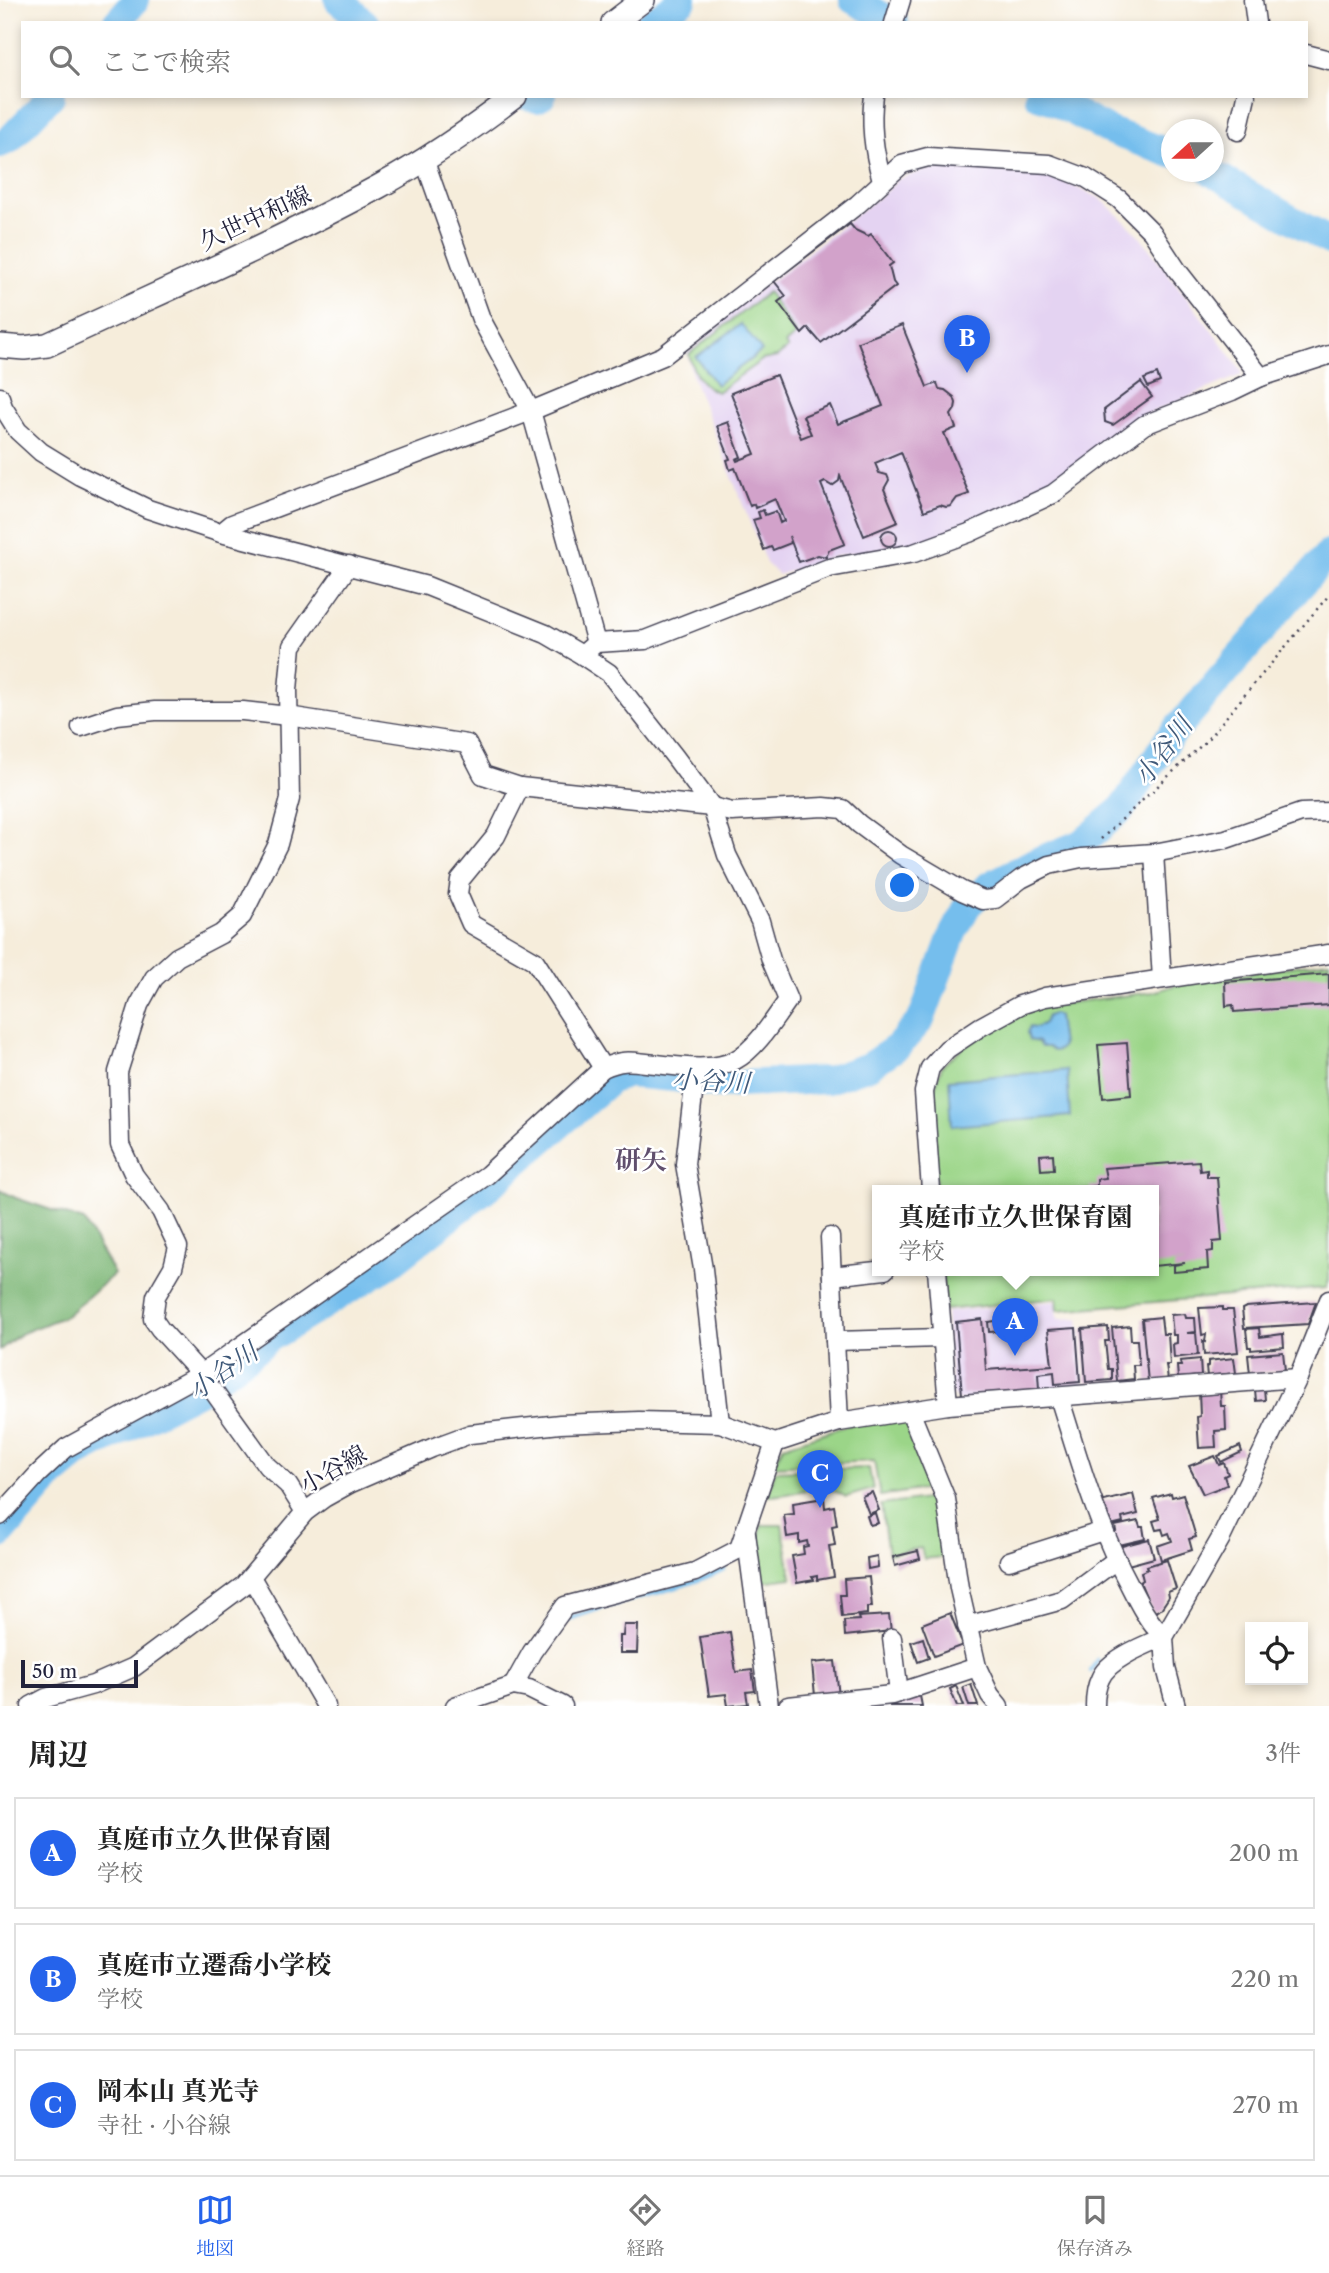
<!DOCTYPE html>
<html lang="ja">
<head>
<meta charset="utf-8">
<style>
  :root { --surface:#fff; --page:#f2f2f2; --text:#222; --muted:#767676; --line:#e0e0e0; --accent:#2563eb }
  body { margin:0; font-family:"Libre Caslon Text","Noto Serif JP",serif; background:var(--page); color:var(--text) }
  .controls { position:absolute; right:21px; bottom:21px; display:grid; overflow:hidden; border-radius:0px; box-shadow:0 4px 10px #0003 }
  .controls button { width:63px; height:63px; display:grid; place-items:center; padding:0; border:0; border-bottom:2px solid var(--line); background:var(--surface); color:var(--text); font:35px sans-serif }
  .compass { position:absolute; left:1161px; top:119px; width:63px; height:63px; border-radius:50%; background:var(--surface); box-shadow:0 4px 10px #0003; rotate:249deg }
  .scale { position:absolute; left:21px; bottom:18px; width:117px; box-sizing:border-box; padding-left:7px; border:4px solid #22223b; border-top:0; font-size:19px; line-height:24px; white-space:nowrap; color:#22223b; -webkit-text-stroke:5px #fff; paint-order:stroke }
  .you { position:absolute; left:903px; top:886px; width:24px; height:24px; margin:-18px; border:5px solid #fff; border-radius:50%; background:#1a73e8; box-shadow:0 0 0 10px #1a73e833 }
  .badge { display:grid; place-items:center; width:46px; height:46px; border-radius:50%; background:var(--accent); color:#fff; font-size:23px; font-weight:700 }
  .pin { position:absolute; translate:-50% -58px; filter:drop-shadow(0 2px 4px #0008) }
  .pin::after { content:''; position:absolute; top:37px; width:24px; height:21px; background:inherit; clip-path:polygon(0 0,100% 0,50% 100%) }
  .popup { position:absolute; left:872px; top:1185px; width:287px; height:91px; box-sizing:border-box; display:grid; place-content:center; border-radius:0px; background:var(--surface); filter:drop-shadow(0 2px 5px #0005); font-size:23px; white-space:nowrap; color:var(--muted) }
  .popup b { font-size:26px; color:var(--text) }
  .popup::after { content:''; position:absolute; left:50%; top:100%; margin-left:-14px; border:14px solid transparent; border-top-color:var(--surface) }
  .list { margin:0; padding:0; list-style:none }
  h2 { display:flex; justify-content:space-between; align-items:center; height:91px; margin:0; padding:0 28px; font-size:30px }
  h2 small { font-size:23px; font-weight:400; color:var(--muted) }
  .list li { display:grid; grid-template-columns:46px 1fr auto; gap:21px; align-items:center; box-sizing:border-box; height:112px; margin:0 14px 14px; padding:0 14px; border:2px solid var(--line); border-radius:0px }
  .list b { display:block; font-size:26px; white-space:nowrap }
  .list p { margin:0; font-size:23px; white-space:nowrap; color:var(--muted) }
  .list em { font-size:23px; font-style:normal; color:var(--muted) }
  .icon { flex:none; width:38px; height:38px; fill:none; stroke:currentColor; stroke-width:2; stroke-linecap:round; stroke-linejoin:round }
  .map { position:relative; flex:none; width:1329px; height:1706px; overflow:hidden }
  .search { position:absolute; background:var(--surface); box-shadow:0 4px 10px #0003; left:21px; right:21px; top:21px; height:77px; display:flex; align-items:center; gap:18px; box-sizing:border-box; padding:0 24px; border-radius:0px; color:var(--muted); font-size:26px }
  .sheet { height:469px; background:var(--surface) }
  nav { display:flex; justify-content:space-around; align-items:center; box-sizing:border-box; height:98px; border-top:2px solid var(--line); background:var(--surface); font-size:19px; color:var(--muted) }
  nav a { display:grid; justify-items:center; gap:4px }
  nav .on { color:var(--accent) }
  .map>svg:first-child { display:block }
</style>
</head>
<body>
<div class="map">
<svg width="1329" height="1706" viewBox="0 0 1329 1706">
  <rect width="100%" height="100%" fill="#fff"/>
  <filter id="ink" filterUnits="userSpaceOnUse"><feTurbulence type="fractalNoise" baseFrequency=".0143" numOctaves="2"/><feDisplacementMap in="SourceGraphic" scale="14" xChannelSelector="R" yChannelSelector="G"/><feConvolveMatrix kernelMatrix="1 2 1 2 8 2 1 2 1" color-interpolation-filters="sRGB"/></filter>
  <filter id="wash" filterUnits="userSpaceOnUse"><feTurbulence type="fractalNoise" baseFrequency=".00686" numOctaves="4" result="noise"/><feDisplacementMap in="SourceGraphic" scale="28" xChannelSelector="R" yChannelSelector="G"/><feGaussianBlur stdDeviation="1.57" result="paint"/><feColorMatrix in="noise" values="0 0 0 0 0 0 0 0 0 0 0 0 0 0 0 0 0 1.4 0 .05"/><feComposite in="paint" operator="in"/></filter>
  <g filter="url(#wash)">
    <rect width="100%" height="100%" fill="#f6eddb"/>
    <!-- built -->
    <g fill="#e4d3f2">
      <path d="M940 168 980 169 1044 176 1064 182 1100 198 1137 233 1226 349 1242 371 1241 375 1143 416 1115 435 1117 439 1049 486 1043 494 939 538 909 545 840 555 778 575 766 563 692 376 687 352 704 338 703 334 889 189 896 180 923 171Z"/>
      <path d="M1056 1301 1058 1319 1079 1318 1084 1392 959 1401 952 1395 946 1312Z"/>
    </g>
    <!-- green -->
    <g fill="#9bd588" stroke="#5e7c62" stroke-width="2">
      <path d="M768 292 796 335 785 344 788 348 777 357 762 360 717 392C700 385 693 372 689 354Z"/>
      <path d="M1329 961V1280L1326 1288 1058 1310 1057 1298 945 1310 942 1270H1153V1190H936L931 1121 933 1093 942 1066 964 1046 1029 1008 1153 992 1183 983Z"/>
      <path d="M906 1419 937 1487 880 1496 874 1461 773 1466 783 1446 848 1425Z"/>
      <path d="M869 1468 873 1489 846 1497C819 1479 796 1496 768 1496L775 1471Z"/>
      <path d="M940 1497 951 1556 924 1559 921 1548 888 1554 881 1505Z"/>
      <path d="M761 1525H782L792 1578 761 1582 757 1554Z"/>
    </g>
    <!-- forest -->
    <path fill="#7cb674" stroke="#4f6c58" stroke-width="2" d="M0 1190 16 1198 84 1221 114 1274 66 1316 20 1334 0 1350Z"/>
    <!-- water -->
    <g fill="#74beed" stroke="#4b7094" stroke-width="2">
      <path d="M741 324 762 351 716 385 696 357Z"/>
      <path d="M1053 1014 1058 1016 1062 1045 1059 1050 1054 1051 1048 1047H1041L1038 1042 1029 1040 1027 1032 1030 1027 1035 1028 1044 1023 1047 1016Z"/>
      <path d="M1067 1070 1070 1116 952 1126 949 1080Z"/>
    </g>
    <g fill="none" stroke-linecap="round" stroke-linejoin="round">
      <!-- stream -->
      <g stroke="#74beed" stroke-width="4.5">
        <path d="M562 1622C615 1599 673 1594 724 1569"/>
        <path d="M534 1668 552 1638"/>
        <path d="M1091 1671 1097 1660"/>
      </g>
      <!-- river -->
      <g stroke="#74beed" stroke-width="28">
        <path d="M338 0 365 23"/>
        <path d="M853 0 895 23"/>
        <path d="M116 23 136 0"/>
        <path d="M649 23 683 0"/>
        <path d="M526 96 537 99 542 96"/>
        <path d="M1038 96 1051 100 1110 131 1172 154"/>
        <path d="M0 144 9 140 51 96"/>
        <path d="M1211 172 1329 241"/>
        <path d="M0 1535 53 1475 81 1452 200 1390 247 1357 270 1338 389 1265 492 1184 611 1080 629 1074 674 1078 716 1085 828 1080 869 1066 897 1047 921 1020 953 933 968 905 988 886 1034 862 1082 843 1121 810 1168 739 1329 553"/>
      </g>
    </g>
    <g id="blocks">
      <!-- building -->
      <g fill="#d2a2ca">
        <path d="M850 224 855 230 868 236 871 234 893 263 889 266 893 282 896 286 821 343 808 328 802 334 778 302 786 296 774 281Z"/>
        <path d="M902 325 927 387 937 383 939 389 945 390 954 397 956 403 955 409 951 415 956 428 944 433 969 494 957 498 951 506 946 507 940 505 924 511 901 452 875 463 879 473 887 475 889 480 884 489 898 522 864 536 840 476 839 481 832 486 825 482 821 484 845 544 829 550 826 557 818 555 799 562 789 536 791 543 773 550 771 547 764 550 753 520 760 518 758 512 763 510 765 515 776 511 780 523 784 521 775 499 755 508 754 504 750 506 735 468 730 470 727 460 730 459 717 426 728 422 741 457 736 459 737 461 755 454 731 393 776 375 801 438 811 434 803 416 830 405 838 424 883 406 858 342Z"/>
        <path d="M1157 374 1160 382 1148 387 1144 379Z"/>
        <path d="M1141 382 1152 397 1113 425 1105 422 1104 410Z"/>
        <circle cx="889" cy="538" r="8"/>
        <path d="M1329 974V1005L1234 1012 1233 1005 1226 1006 1225 982Z"/>
        <path d="M1127 1043 1131 1095 1103 1098 1098 1045Z"/>
        <path d="M1053 1154 1054 1169 1041 1170 1040 1155Z"/>
        <path d="M1199 1161 1200 1171 1207 1170V1177H1217L1222 1241 1213 1242V1251L1207 1252 1208 1269 1174 1272V1265L1185 1263 1153 1266V1190H1090V1187L1097 1186V1179L1106 1178 1104 1168Z"/>
        <path d="M1316 1302 1308 1324 1244 1328 1242 1309 1246 1307Z"/>
        <path d="M1223 1307V1310H1233L1238 1352 1204 1355 1203 1341 1205 1342 1206 1334 1202 1335 1199 1308Z"/>
        <path d="M1185 1314 1186 1318H1195L1196 1332 1187 1333H1196L1198 1355 1174 1358 1173 1344 1177 1343V1335H1173L1171 1315Z"/>
        <path d="M1161 1317 1163 1334H1168L1170 1365H1166L1168 1380 1148 1382 1142 1319Z"/>
        <path d="M982 1319 986 1370 1052 1365 1048 1330 1076 1328 1080 1382 1055 1384 1054 1372 1038 1374 1039 1389 962 1395 956 1322Z"/>
        <path d="M1003 1320 1004 1331 989 1332 988 1322Z"/>
        <path d="M1130 1326 1131 1340H1137L1139 1365H1133L1134 1379 1117 1381 1112 1328Z"/>
        <path d="M1108 1327 1109 1341H1105L1108 1369H1112V1380L1086 1382 1082 1329Z"/>
        <path d="M1259 1328 1260 1337 1283 1334 1284 1347 1251 1350V1347H1248L1246 1329Z"/>
        <path d="M1283 1352 1285 1370 1250 1374 1248 1355Z"/>
        <path d="M1234 1358 1236 1373 1207 1376 1206 1367 1208 1366V1361Z"/>
        <path d="M1200 1359 1201 1376 1178 1378 1177 1366H1181L1180 1361Z"/>
        <path d="M1264 1388 1265 1400 1256 1401 1255 1389Z"/>
        <path d="M1220 1390 1221 1406H1225L1226 1430 1215 1431 1216 1447 1199 1448 1197 1417 1200 1416 1199 1391Z"/>
        <path d="M1240 1446 1242 1452 1221 1462 1218 1456Z"/>
        <path d="M1215 1456 1219 1465 1224 1463 1228 1474 1224 1476 1227 1485 1203 1494 1189 1466Z"/>
        <path d="M872 1492 879 1510 869 1514 862 1496Z"/>
        <path d="M1171 1493 1172 1497 1183 1494 1196 1537 1189 1539 1192 1550 1161 1560 1157 1546 1172 1541 1169 1533 1164 1535 1162 1529 1156 1530 1153 1521 1160 1519 1153 1498Z"/>
        <path d="M1133 1494 1138 1514 1122 1518 1123 1523 1107 1527 1100 1502Z"/>
        <path d="M824 1498 825 1508 834 1506 837 1525 832 1526 835 1545 829 1546 834 1577 817 1580V1576L812 1577 814 1580 797 1583 792 1556 804 1554 803 1547 808 1546 807 1541 799 1543V1535L787 1537 784 1515 794 1514 793 1503Z"/>
        <path d="M875 1513 878 1523 870 1525 867 1516Z"/>
        <path d="M1138 1521 1140 1527H1143L1145 1539 1115 1546 1111 1532 1116 1531 1115 1526Z"/>
        <path d="M1149 1539 1154 1558 1128 1565 1127 1560 1122 1561 1118 1547Z"/>
        <path d="M918 1551 920 1559 895 1566 893 1557Z"/>
        <path d="M877 1556 878 1567 868 1569 867 1558Z"/>
        <path d="M1167 1560 1176 1589 1168 1592 1169 1597 1161 1609 1153 1613 1140 1582 1143 1580 1141 1572 1148 1569 1147 1566Z"/>
        <path d="M869 1577 872 1607H867V1614L842 1617 840 1595H845L844 1579Z"/>
        <path d="M950 1613 963 1645 934 1656 922 1624Z"/>
        <path d="M889 1615 891 1631 845 1636 844 1621 859 1620 858 1617Z"/>
        <path d="M624 1625H638L637 1653H620V1636H623Z"/>
        <path d="M730 1632 736 1672 752 1670 755 1691 746 1692 748 1704 728 1706 726 1694 709 1696 700 1637Z"/>
        <path d="M923 1638 929 1658 918 1662 911 1642Z"/>
        <path d="M835 1661 839 1696H815L812 1663Z"/>
        <path d="M971 1684 978 1706H969L963 1687Z"/>
        <path d="M956 1686 964 1706H957L950 1689Z"/>
        <path d="M911 1696V1698L920 1696 922 1706H890L889 1699Z"/>
      </g>
    </g>
  </g>
  <g filter="url(#ink)">
    <use href="#blocks" fill-opacity="0" stroke="#424053" stroke-width="2"/>
    <g fill="none" stroke-linecap="round" stroke-linejoin="round">
      <defs>
        <g id="minor">
          <path d="M1253 0 1256 23"/>
          <path d="M894 23 901 0"/>
          <path d="M1306 54 1329 60"/>
          <path d="M874 96C870 124 874 153 882 180"/>
          <path d="M1238 131 1246 96"/>
          <path d="M424 159 481 319 531 411 596 643"/>
          <path d="M0 397 3 407 18 431 41 452 80 476 148 509 221 533 427 586 546 634 582 655 609 673 675 757 712 807 727 855 760 921 771 960 788 1000C743 1065 736 1074 656 1064 633 1062 625 1058 603 1068L487 1175 201 1374 66 1448 38 1474 0 1516"/>
          <path d="M221 533 232 524 531 411 663 356 858 204 902 164 928 157 1049 164 1086 178 1119 199 1152 232 1177 270 1261 377"/>
          <path d="M582 655 596 643 645 640 829 568 914 553 969 533 1053 494 1144 425 1232 391 1261 377 1329 355"/>
          <path d="M81 727 117 715 155 711H243L288 716 467 744 483 775 520 787"/>
          <path d="M1154 853 1162 979"/>
          <path d="M603 1068 535 961 471 924 458 894 460 880 496 836 520 787 712 807 732 812 824 807 843 809 859 824 901 855 962 891 983 900 995 899 1021 879 1049 865 1081 858 1154 853 1226 839 1301 813 1329 812"/>
          <path d="M696 1069 685 1164 703 1269 720 1423"/>
          <path d="M931 1190 924 1092 930 1068 947 1049 980 1027 1020 1005 1045 997 1329 954"/>
          <path d="M830 1237 839 1422"/>
          <path d="M937 1270 948 1405"/>
          <path d="M832 1276 885 1270"/>
          <path d="M835 1341 941 1338"/>
          <path d="M1059 1397C1080 1463 1096 1523 1129 1584 1139 1604 1148 1622 1164 1637"/>
          <path d="M910 1411 946 1499 959 1588 977 1667 990 1695 999 1706"/>
          <path d="M305 1512 288 1485 267 1466 201 1374 160 1329 153 1319 156 1296 173 1267 178 1247 161 1211 134 1175 120 1145 118 1072 139 1005 154 978 177 957 221 934 242 916 278 844 290 799 288 690 292 646 349 565"/>
          <path d="M746 1533 769 1706"/>
          <path d="M1009 1561 1103 1531"/>
          <path d="M251 1577 326 1706"/>
          <path d="M967 1626 1062 1600 1116 1560"/>
          <path d="M892 1638 899 1693"/>
          <path d="M513 1686 532 1652 565 1606 695 1572 739 1549 775 1443"/>
          <path d="M31 1706 46 1698 93 1685 134 1667 243 1586 305 1512 324 1498 351 1483 432 1448 470 1434 560 1424 639 1421 720 1423 775 1443 839 1422 948 1405 1298 1378"/>
          <path d="M455 1706 513 1686 529 1689 563 1706"/>
          <path d="M788 1706 892 1695 977 1667"/>
          <path d="M1095 1706C1095 1697 1096 1687 1100 1679 1108 1659 1145 1645 1164 1637"/>
          <path d="M1176 1706 1166 1668 1164 1637 1221 1538 1298 1378 1329 1300"/>
        </g>
        <g id="major">
          <path d="M613 23 643 0"/>
          <path d="M0 346 24 348 47 345C158 293 271 245 378 187 426 161 472 129 515 96"/>
        </g>
      </defs>
      <!-- minor casing -->
      <use href="#minor" stroke="#424053" stroke-width="21"/>
      <!-- major casing -->
      <use href="#major" stroke="#424053" stroke-width="26"/>
      <!-- path -->
      <path stroke="#424053" stroke-width="2.5" stroke-dasharray="2 5" stroke-linecap="butt" d="M1101 839 1206 741 1329 595"/>
      <!-- minor -->
      <use href="#minor" stroke="#fff" stroke-width="18"/>
      <!-- major -->
      <use href="#major" stroke="#fff" stroke-width="23"/>
    </g>
  </g>
  <g text-anchor="middle" dominant-baseline="central" stroke-width="5" stroke-linejoin="round" paint-order="stroke">
    <!-- street labels -->
    <g font-size="24" fill="#22223b" stroke="#fff">
      <text transform="translate(255 218) rotate(-25)">久世中和線</text>
      <text transform="translate(333 1469) rotate(-29)">小谷線</text>
    </g>
    <!-- water labels -->
    <g font-size="26" font-style="italic" fill="#3f5979" stroke="#fff">
      <text transform="translate(1163 751) rotate(-53)">小谷川</text>
      <text transform="translate(711 1081) rotate(3)">小谷川</text>
      <text transform="translate(223 1371) rotate(-35)">小谷川</text>
    </g>
    <!-- neighbourhood labels -->
    <g font-size="26" font-weight="bold" fill="#604f6d" stroke="#fff">
      <text x="641" y="1160">研矢</text>
    </g>
  </g>
</svg>
<div class="controls">
<button><svg class="icon" aria-label="locate" viewBox="0 0 24 24"><circle cx="12" cy="12" r="6"/><path d="M12 2v4M12 18v4M2 12h4M18 12h4"/></svg></button>
</div>
<svg class="compass" viewBox="-18 -18 36 36"><path d="M0-13l5 13h-10z" fill="#e53935"/><path d="M0 13l5-13h-10z" fill="#767676"/></svg>
<div class="scale">50 m</div>
<div class="you"></div>
<div class="pin badge" style="left:1015px;top:1356px">A</div>
<div class="popup"><b>真庭市立久世保育園</b>学校</div>
<div class="pin badge" style="left:967px;top:373px">B</div>
<div class="pin badge" style="left:820px;top:1508px">C</div>
<div class="search"><svg class="icon" aria-label="search" viewBox="0 0 24 24"><circle cx="10" cy="10" r="6"/><path d="M15 15l6 6"/></svg>ここで検索</div>
</div>
<section class="sheet">
<h2>周辺<small>3件</small></h2>
<ul class="list">
<li><span class="badge">A</span><div><b>真庭市立久世保育園</b><p>学校</p></div><em>200 m</em></li>
<li><span class="badge">B</span><div><b>真庭市立遷喬小学校</b><p>学校</p></div><em>220 m</em></li>
<li><span class="badge">C</span><div><b>岡本山 真光寺</b><p>寺社 · 小谷線</p></div><em>270 m</em></li>
</ul>
</section>
<nav>
<a class="on"><svg class="icon" aria-label="map" viewBox="0 0 24 24"><path d="M3 6l6-2 6 2 6-2v14l-6 2-6-2-6 2zM9 4v14M15 6v14"/></svg>地図</a>
<a><svg class="icon" aria-label="directions" viewBox="0 0 24 24"><path d="M12 3l9 9-9 9-9-9zM9 14v-3h6M13 9l2 2-2 2"/></svg>経路</a>
<a><svg class="icon" aria-label="saved" viewBox="0 0 24 24"><path d="M7 4h10v16l-5-4-5 4z"/></svg>保存済み</a>
</nav>
</body>
</html>
